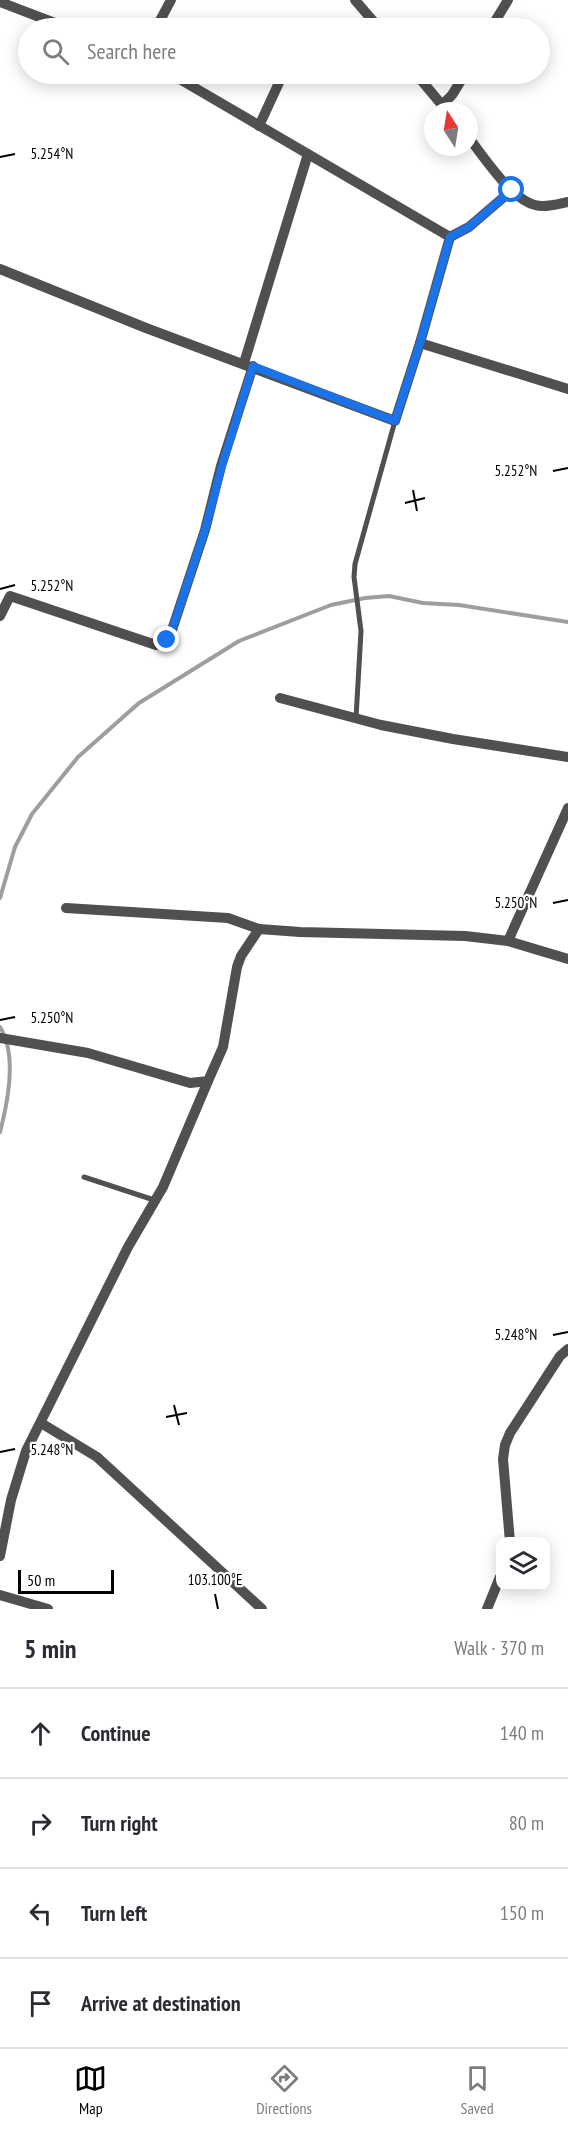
<!DOCTYPE html>
<html lang="en">
<head>
<meta charset="utf-8">
<style>
  :root { --surface:#fff; --page:#f2f2f3; --text:#2b2b33; --muted:#7c7c81; --line:#e1e1e2; --accent:#000 }
  body { margin:0; font-family:"PT Sans Narrow",sans-serif; background:var(--page); color:var(--text) }
  .controls { position:absolute; right:18px; bottom:18px; display:grid; overflow:hidden; border-radius:12px; box-shadow:0 3px 15px #0003 }
  .controls button { width:54px; height:54px; display:grid; place-items:center; padding:0; border:0; border-bottom:2px solid var(--line); background:var(--surface); color:var(--text); font:30px sans-serif }
  .compass { position:absolute; left:424px; top:102px; width:54px; height:54px; border-radius:50%; background:var(--surface); box-shadow:0 3px 15px #0003; rotate:348deg }
  .scale { position:absolute; left:18px; bottom:15px; width:96px; box-sizing:border-box; padding-left:6px; border:3px solid #000; border-top:0; font-size:16px; line-height:21px; white-space:nowrap; color:#000; -webkit-text-stroke:4px #fff; paint-order:stroke }
  .stop { position:absolute; width:18px; height:18px; margin:-14px; border:4px solid #1a73e8; border-radius:50%; background:#fff }
  .stop.end { background:#1a73e8; border-color:#fff; box-shadow:0 2px 6px #0008 }
  .list { margin:0; padding:0; list-style:none }
  h2 { display:flex; justify-content:space-between; align-items:center; height:78px; margin:0; padding:0 24px; font-size:26px }
  h2 small { font-size:20px; font-weight:400; color:var(--muted) }
  .list li { display:grid; grid-template-columns:39px 1fr auto; gap:18px; align-items:center; box-sizing:border-box; height:90px; padding:0 24px; border-top:2px solid var(--line) }
  .list b { display:block; font-size:22px; white-space:nowrap }
  .list em { font-size:20px; font-style:normal; color:var(--muted) }
  .icon { flex:none; width:33px; height:33px; fill:none; stroke:currentColor; stroke-width:2; stroke-linecap:round; stroke-linejoin:round }
  .map { position:relative; flex:none; width:568px; height:1609px; overflow:hidden }
  .search { position:absolute; background:var(--surface); box-shadow:0 3px 15px #0003; left:18px; right:18px; top:18px; height:66px; display:flex; align-items:center; gap:15px; box-sizing:border-box; padding:0 21px; border-radius:33px; color:var(--muted); font-size:22px }
  .sheet { height:438px; background:var(--surface) }
  nav { display:flex; justify-content:space-around; align-items:center; box-sizing:border-box; height:84px; border-top:2px solid var(--line); background:var(--surface); font-size:16px; color:var(--muted) }
  nav a { display:grid; justify-items:center; gap:3px }
  nav .on { color:var(--accent) }
  .map>svg:first-child { display:block }
</style>
</head>
<body>
<div class="map">
<svg width="568" height="1609" viewBox="0 0 568 1609">
  <rect width="100%" height="100%" fill="#fff"/>
  <g fill="none" stroke-linecap="round" stroke-linejoin="round">
    <!-- stream -->
    <g stroke="#9e9e9e" stroke-width="4">
      <path d="M0 898 15 847 32 814 78 757 139 703 239 641 331 605 365 598 389 596 423 603 459 605 568 622"/>
      <path d="M0 1027C17 1054 8 1102 0 1132"/>
    </g>
    <!-- service -->
    <g stroke="#505050" stroke-width="5">
      <path d="M356 718 361 631 354 577 355 564 395 421"/>
      <path d="M84 1177 154 1200"/>
    </g>
    <!-- minor -->
    <g stroke="#505050" stroke-width="10">
      <path d="M355 0 379 28"/>
      <path d="M0 2 68 28"/>
      <path d="M290 27V28"/>
      <path d="M156 28 171 0"/>
      <path d="M491 28 508 0"/>
      <path d="M171 74 450 237 469 227 512 190"/>
      <path d="M416 74 447 111"/>
      <path d="M442 105 452 95 465 74"/>
      <path d="M259 126 283 74"/>
      <path d="M469 138C484 157 511 199 535 205 545 208 558 204 568 202"/>
      <path d="M0 269 146 328 395 421 420 343 450 237"/>
      <path d="M420 343 568 389"/>
      <path d="M244 363 308 154"/>
      <path d="M0 616 10 596 156 645 162 644 170 636 205 530 221 466 253 366"/>
      <path d="M280 698 381 725 453 739 568 757"/>
      <path d="M66 908 228 918 259 929"/>
      <path d="M508 941 568 808"/>
      <path d="M0 1038 88 1053 190 1083 208 1081 223 1047 237 967 241 956 259 929 300 932 465 936 508 941 568 959"/>
      <path d="M41 1423 97 1457 262 1609"/>
      <path d="M510 1542 503 1459 505 1445 510 1433 560 1356 568 1349"/>
      <path d="M0 1556 11 1500 26 1451 128 1247 163 1187 208 1081"/>
      <path d="M0 1595 48 1609"/>
      <path d="M487 1609 500 1577"/>
    </g>
  </g>
  <g fill="none" stroke-linecap="round" stroke-linejoin="round">
    <!-- route -->
    <path stroke="#1a73e8" stroke-width="8" d="M167 640 170 636 205 530 222 466 253 366 395 421 420 343 450 237 469 227 512 190"/>
  </g>
  <!-- ticks -->
  <path fill="none" stroke="#000" stroke-width="2" d="M0 157 15 154M553 471 568 468M413 490 417 511M405 503 425 498M0 589 15 585M553 903 568 900M0 1020 15 1017M553 1335 568 1332M174 1405 179 1425M166 1417 187 1413M0 1452 15 1449M215 1594 218 1609"/>
  <g font-size="15" text-anchor="middle" fill="#000" stroke="#fff" stroke-width="4.5" stroke-linejoin="round" paint-order="stroke">
    <text x="52" y="159">5.254°N</text>
    <text x="516" y="476">5.252°N</text>
    <text x="52" y="591">5.252°N</text>
    <text x="516" y="908">5.250°N</text>
    <text x="52" y="1023">5.250°N</text>
    <text x="516" y="1340">5.248°N</text>
    <text x="52" y="1455">5.248°N</text>
    <text x="215" y="1585">103.100°E</text>
  </g>
</svg>
<div class="controls">
<button><svg class="icon" aria-label="layers" viewBox="0 0 24 24"><path d="M12 4l9 5-9 5-9-5zM3 14l9 5 9-5"/></svg></button>
</div>
<svg class="compass" viewBox="-18 -18 36 36"><path d="M0-13l5 13h-10z" fill="#e53935"/><path d="M0 13l5-13h-10z" fill="#7c7c81"/></svg>
<div class="scale">50 m</div>
<div class="stop" style="left:512px;top:190px"></div>
<div class="stop end" style="left:167px;top:640px"></div>
<div class="search"><svg class="icon" aria-label="search" viewBox="0 0 24 24"><circle cx="10" cy="10" r="6"/><path d="M15 15l6 6"/></svg>Search here</div>
</div>
<section class="sheet">
<h2>5 min<small>Walk · 370 m</small></h2>
<ul class="list">
<li><svg class="icon" aria-label="ahead" viewBox="0 0 24 24"><path d="M12 20V5M6 11l6-6 6 6"/></svg><div><b>Continue</b></div><em>140 m</em></li>
<li><svg class="icon" aria-label="right" viewBox="0 0 24 24"><path d="M7 20v-9h11M14 6l5 5-5 5"/></svg><div><b>Turn right</b></div><em>80 m</em></li>
<li><svg class="icon" aria-label="left" viewBox="0 0 24 24"><path d="M17 20v-9H6M10 6l-5 5 5 5"/></svg><div><b>Turn left</b></div><em>150 m</em></li>
<li><svg class="icon" aria-label="arrive" viewBox="0 0 24 24"><path d="M6 21V4h12l-3 4 3 4H6"/></svg><div><b>Arrive at destination</b></div></li>
</ul>
</section>
<nav>
<a class="on"><svg class="icon" aria-label="map" viewBox="0 0 24 24"><path d="M3 6l6-2 6 2 6-2v14l-6 2-6-2-6 2zM9 4v14M15 6v14"/></svg>Map</a>
<a><svg class="icon" aria-label="directions" viewBox="0 0 24 24"><path d="M12 3l9 9-9 9-9-9zM9 14v-3h6M13 9l2 2-2 2"/></svg>Directions</a>
<a><svg class="icon" aria-label="saved" viewBox="0 0 24 24"><path d="M7 4h10v16l-5-4-5 4z"/></svg>Saved</a>
</nav>
</body>
</html>
